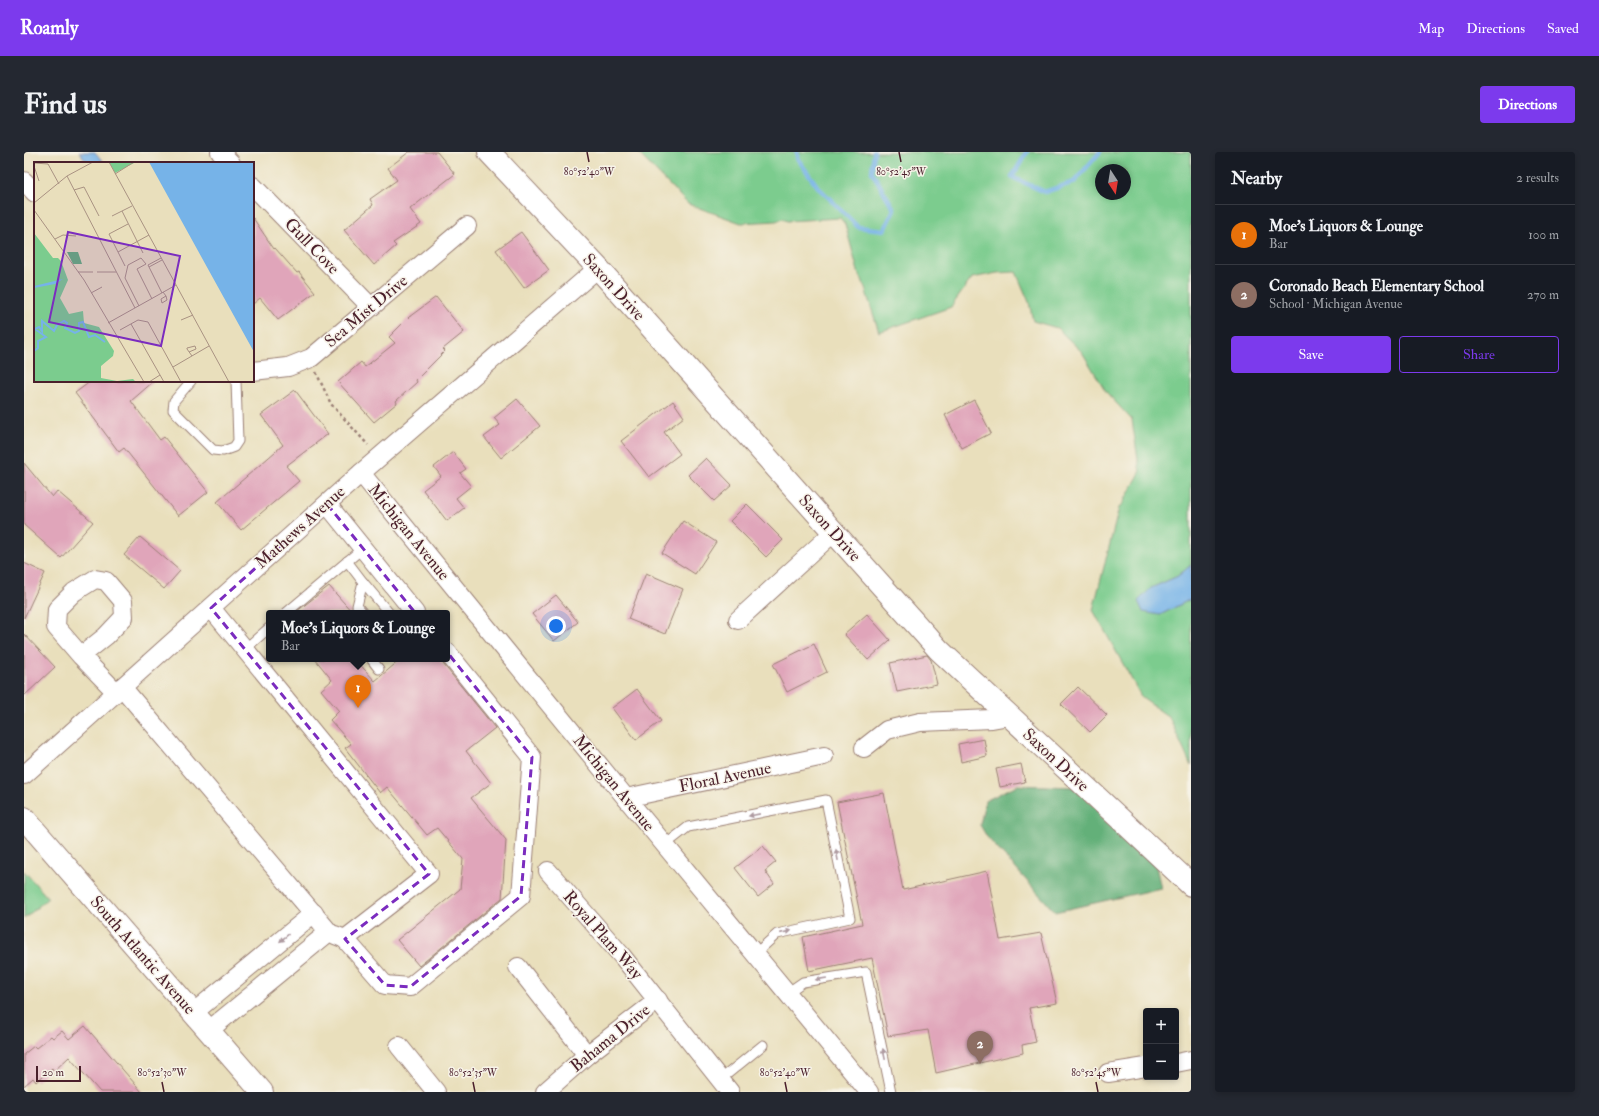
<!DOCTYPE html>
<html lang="en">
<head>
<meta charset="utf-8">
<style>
  :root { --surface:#171b24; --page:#242831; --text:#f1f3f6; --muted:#9ea1a6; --line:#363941; --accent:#7c3aed }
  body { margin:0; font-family:"IM FELL Double Pica",serif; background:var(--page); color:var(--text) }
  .controls { position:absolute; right:12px; bottom:12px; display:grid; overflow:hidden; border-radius:4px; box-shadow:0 2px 6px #0003 }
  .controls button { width:36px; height:36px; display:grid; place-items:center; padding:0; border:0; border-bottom:1px solid var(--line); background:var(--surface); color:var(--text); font:20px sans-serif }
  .compass { position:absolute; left:1071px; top:12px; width:36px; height:36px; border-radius:50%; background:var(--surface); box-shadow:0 2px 6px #0003; rotate:168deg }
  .scale { position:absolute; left:12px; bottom:10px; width:45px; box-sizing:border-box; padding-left:4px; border:2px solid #4a1f2b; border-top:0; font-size:11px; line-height:14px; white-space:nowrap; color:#4a1f2b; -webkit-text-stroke:3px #f7f3e8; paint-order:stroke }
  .you { position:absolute; left:532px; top:474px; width:14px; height:14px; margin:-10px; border:3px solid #fff; border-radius:50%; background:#1a73e8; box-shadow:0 0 0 6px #1a73e833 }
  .badge { display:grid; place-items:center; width:26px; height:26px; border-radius:50%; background:var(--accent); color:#fff; font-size:13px; font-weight:700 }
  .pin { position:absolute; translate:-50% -33px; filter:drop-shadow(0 1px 2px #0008) }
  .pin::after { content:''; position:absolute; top:21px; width:14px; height:12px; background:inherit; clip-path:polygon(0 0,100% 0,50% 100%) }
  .popup { position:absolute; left:242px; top:458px; width:184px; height:52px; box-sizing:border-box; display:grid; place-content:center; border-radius:4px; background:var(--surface); filter:drop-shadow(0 1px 3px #0005); font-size:13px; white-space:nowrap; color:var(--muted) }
  .popup b { font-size:15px; color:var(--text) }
  .popup::after { content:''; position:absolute; left:50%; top:100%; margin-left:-8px; border:8px solid transparent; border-top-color:var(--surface) }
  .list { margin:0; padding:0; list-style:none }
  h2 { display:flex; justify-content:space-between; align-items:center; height:52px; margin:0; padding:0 16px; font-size:17px }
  h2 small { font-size:13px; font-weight:400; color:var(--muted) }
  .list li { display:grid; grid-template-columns:26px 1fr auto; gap:12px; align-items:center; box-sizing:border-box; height:60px; padding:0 16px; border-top:1px solid var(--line) }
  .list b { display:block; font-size:15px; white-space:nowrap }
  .list p { margin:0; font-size:13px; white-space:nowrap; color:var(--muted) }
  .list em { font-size:13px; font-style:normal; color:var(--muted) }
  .actions { display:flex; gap:8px; padding:12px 16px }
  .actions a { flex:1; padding:9px 0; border:1px solid var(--accent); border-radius:4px; text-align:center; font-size:14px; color:var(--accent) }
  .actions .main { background:var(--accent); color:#fff }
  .map { position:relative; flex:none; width:1167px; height:940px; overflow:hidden; border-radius:4px }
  header { display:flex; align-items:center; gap:24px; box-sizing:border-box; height:56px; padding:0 20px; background:var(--accent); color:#fff }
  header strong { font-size:19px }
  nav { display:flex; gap:22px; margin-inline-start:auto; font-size:14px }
  .intro { display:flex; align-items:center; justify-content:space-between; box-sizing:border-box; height:96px; padding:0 24px }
  h1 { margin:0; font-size:28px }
  .button { padding:10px 18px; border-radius:4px; background:var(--accent); color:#fff; font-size:14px; font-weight:700 }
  main { display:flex; gap:24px; padding:0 24px }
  aside { flex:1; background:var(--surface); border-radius:4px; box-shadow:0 2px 6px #0003 }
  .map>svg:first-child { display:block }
</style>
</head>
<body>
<header>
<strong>Roamly</strong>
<nav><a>Map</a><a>Directions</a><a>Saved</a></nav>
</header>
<div class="intro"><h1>Find us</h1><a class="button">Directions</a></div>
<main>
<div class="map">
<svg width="1167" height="940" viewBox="0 0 1167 940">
  <rect width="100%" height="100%" fill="#f7f3e8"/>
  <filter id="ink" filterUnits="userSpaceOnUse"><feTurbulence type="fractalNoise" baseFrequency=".025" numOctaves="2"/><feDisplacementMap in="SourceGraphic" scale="8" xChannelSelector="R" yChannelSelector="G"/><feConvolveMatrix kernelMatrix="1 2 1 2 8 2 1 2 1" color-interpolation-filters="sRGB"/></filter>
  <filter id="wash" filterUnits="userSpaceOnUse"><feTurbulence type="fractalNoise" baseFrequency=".012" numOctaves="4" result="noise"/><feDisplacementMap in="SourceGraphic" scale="16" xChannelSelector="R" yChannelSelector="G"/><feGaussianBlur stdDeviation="0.9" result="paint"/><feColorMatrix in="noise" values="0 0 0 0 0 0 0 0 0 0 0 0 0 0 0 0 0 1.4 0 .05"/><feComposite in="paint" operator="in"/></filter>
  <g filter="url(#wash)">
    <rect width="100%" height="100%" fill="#e9dfbc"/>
    <!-- green -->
    <g fill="#7bcc8e" stroke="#62765c" fill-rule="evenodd">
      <path d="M615 0H1167V413L1154 424 1127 436 1136 463 1167 447V614L1145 565 1118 546 1069 458 1095 356 1099 351 1116 321 1108 268 1083 241 1058 200 1033 176 1009 169 1005 150 992 120 973 121 948 126 927 155 855 180 838 127 835 123 821 72 816 66 763 69 759 67 752 69 717 71 664 52 617 4ZM1077 18H1101V42H1077Z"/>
      <path d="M0 719 24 746 0 767Z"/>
    </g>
    <!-- forest -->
    <path fill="#64b079" stroke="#576852" d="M993 633 1050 635 1131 710 1137 736 1031 760 963 685 956 673 961 649Z"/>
    <!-- water -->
    <g fill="#76b3e8" stroke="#60698a">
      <path d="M55 0H71L80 11H64Z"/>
      <path d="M1167 413V447L1136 463 1119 460 1114 449 1127 436 1154 424Z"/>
    </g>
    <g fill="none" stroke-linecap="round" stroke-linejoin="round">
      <!-- stream -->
      <g stroke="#76b3e8" stroke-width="4.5">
        <path d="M773 0V6L794 35 834 75 860 78 870 57 848 20 850 0"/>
        <path d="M1003 0 988 25 1021 40 1050 30 1076 0"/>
      </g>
    </g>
    <g id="blocks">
      <!-- building -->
      <g fill="#e0a5ba">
        <path d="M385 0H413L431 22 386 57 397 72 369 91 372 94 350 113 320 78 349 53 346 47 373 28 364 16Z"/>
        <path d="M229 66 250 97 251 96 273 121 275 120 291 140 254 168 236 146 229 152Z"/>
        <path d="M497 80 525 118 500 136 472 98Z"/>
        <path d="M412 145 440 180 419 197 421 199 392 228 393 230 372 249 373 251 350 270 314 230 337 210 341 215 371 191 365 185 385 165Z"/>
        <path d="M67 229H130L107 249 136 288 140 285 184 340 154 364 100 296 95 300 51 241Z"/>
        <path d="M271 238 304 282 262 314 275 329 217 378 193 350 259 293 237 263Z"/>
        <path d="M493 247 516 274 477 306 460 285 476 273 470 266Z"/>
        <path d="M950 248 967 281 938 296 921 263Z"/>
        <path d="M649 249 660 265 640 280 656 302 625 325 597 289Z"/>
        <path d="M429 300 442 317 436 321 447 334 432 346 440 356 423 369 399 338 417 324 410 315Z"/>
        <path d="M682 306 708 333 690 349 664 323Z"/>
        <path d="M0 311 28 345 33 339 69 370 37 406 0 373Z"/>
        <path d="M723 352 759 388 742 405 706 369Z"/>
        <path d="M659 369 692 390 671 422 638 401Z"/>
        <path d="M116 385 156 419 140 437 100 403Z"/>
        <path d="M0 411 21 421 0 466Z"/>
        <path d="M622 421 659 437 641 482 604 467Z"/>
        <path d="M305 434 329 461H271L277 456Z"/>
        <path d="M532 443 554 470 530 489 508 462Z"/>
        <path d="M843 462 866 488 844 508 820 482Z"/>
        <path d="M0 482 31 515 0 544Z"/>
        <path d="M790 492 803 520 763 540 749 512Z"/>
        <path d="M903 503 907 508 913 532 873 540 866 511Z"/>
        <path d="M291 507H331L351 529 377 507H415L471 576 442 599 467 631 447 646 482 688 478 746 395 814 373 788 436 737 439 707 413 676 403 683 363 635 356 641 321 596 327 592 306 568 315 559 297 538 308 528Z"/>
        <path d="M1054 535 1083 563 1066 580 1037 552Z"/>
        <path d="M613 537 637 569 612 588 588 556Z"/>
        <path d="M960 587 963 604 937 610 934 592Z"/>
        <path d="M997 612 1001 630 976 635 972 617Z"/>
        <path d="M860 641 879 738 963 719 976 788 1017 781 1033 851 1005 856 1012 890 998 893 999 901 912 921 904 878 864 884 848 806 785 819 779 785 838 772 813 650Z"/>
        <path d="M739 694 752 710 741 719 750 732 734 745 711 716Z"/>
        <path d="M61 874 118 940H76L45 905 30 919 28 916 12 930 9 926 0 934V902L10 894 12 896 27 884 29 886 38 879 45 887Z"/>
      </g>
    </g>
  </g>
  <g filter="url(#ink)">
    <use href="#blocks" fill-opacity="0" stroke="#9a7f74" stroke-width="1"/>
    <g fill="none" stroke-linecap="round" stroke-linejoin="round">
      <defs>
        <g id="service">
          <path d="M167 229 150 249 149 258 189 298 199 299 210 295 214 289 212 229"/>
          <path d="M323 409 339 430 333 454 339 461"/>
          <path d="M339 430 365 461"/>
          <path d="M262 461 339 396"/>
          <path d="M221 497 245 476"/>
          <path d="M349 507 348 508 355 517"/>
          <path d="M641 693 664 675 802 648 826 766 753 782 731 802"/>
          <path d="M763 841 779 830 842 820 867 940"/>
          <path d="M696 928 739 893"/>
        </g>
        <g id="minor">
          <path d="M196 0 207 11"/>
          <path d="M0 29 11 41"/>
          <path d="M229 34 347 155"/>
          <path d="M229 219 264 215 287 206 443 74"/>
          <path d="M337 321 602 646 845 940"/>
          <path d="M303 352 391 461"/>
          <path d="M187 456 405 722 321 787 311 783"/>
          <path d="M714 468 810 380"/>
          <path d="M57 504 82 484 100 465 99 449 82 429 71 427 50 440 33 457 32 475 57 504 92 540"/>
          <path d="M98 535 305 780 184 879"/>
          <path d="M840 596 863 578 896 570 968 567 985 564"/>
          <path d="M0 623 337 321 574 116"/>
          <path d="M602 646 800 604"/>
          <path d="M524 719 598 804 706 940"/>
          <path d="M321 787 361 833 386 835 497 744 508 605 423 500"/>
          <path d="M494 815 563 903"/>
          <path d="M169 861 290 761"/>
          <path d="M375 894 412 940"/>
          <path d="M1152 911 1167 908"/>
          <path d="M1084 921 1122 915"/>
          <path d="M521 940 563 903 634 848"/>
        </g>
        <g id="tertiary">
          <path d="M465 0 574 116 915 498 1167 733"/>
          <path d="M0 666 238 940"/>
        </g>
      </defs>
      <!-- service casing -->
      <use href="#service" stroke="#9a7f74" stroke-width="11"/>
      <!-- minor casing -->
      <use href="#minor" stroke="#9a7f74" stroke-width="20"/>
      <!-- tertiary casing -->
      <use href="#tertiary" stroke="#9a7f74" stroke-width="24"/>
      <!-- path -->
      <path stroke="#9a7f74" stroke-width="2.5" stroke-dasharray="3 3" stroke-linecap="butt" d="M292 220 307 252 344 293"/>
      <!-- service -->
      <use href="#service" stroke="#fff" stroke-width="9"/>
      <!-- minor -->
      <use href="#minor" stroke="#fff" stroke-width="18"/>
      <!-- tertiary -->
      <use href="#tertiary" stroke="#fff" stroke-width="22"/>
    </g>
    <!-- one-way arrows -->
    <defs><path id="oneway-solid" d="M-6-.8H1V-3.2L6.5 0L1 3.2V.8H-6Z"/></defs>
    <g fill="#ae9aa0">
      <use href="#oneway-solid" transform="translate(730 663) rotate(169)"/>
      <use href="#oneway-solid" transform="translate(813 703) rotate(-101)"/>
      <use href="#oneway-solid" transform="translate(762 780) rotate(-13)"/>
      <use href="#oneway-solid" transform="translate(260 786) rotate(140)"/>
      <use href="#oneway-solid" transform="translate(797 827) rotate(171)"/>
      <use href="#oneway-solid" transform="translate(860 902) rotate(-102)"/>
    </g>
  </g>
  <!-- marked area -->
  <path fill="none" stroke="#7b2cbf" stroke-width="3" stroke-dasharray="8 5" stroke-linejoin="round" d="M303 352 508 605 497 744 386 835 361 833 321 787 405 722 187 456Z"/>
  <!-- ticks -->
  <path fill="none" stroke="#4a1f2b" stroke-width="1.5" d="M563 0 565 10M875 0 877 10M138 930 140 940M449 930 451 940M761 930 763 940M1072 930 1074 940"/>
  <g text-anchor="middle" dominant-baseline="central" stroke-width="3" stroke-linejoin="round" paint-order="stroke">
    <!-- street labels -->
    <g font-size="17" fill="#4a1f2b" stroke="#f7f3e8">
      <text transform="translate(288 94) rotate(46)">Gull Cove</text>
      <text transform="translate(590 135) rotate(48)">Saxon Drive</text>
      <text transform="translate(342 159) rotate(-40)">Sea Mist Drive</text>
      <text transform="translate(276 375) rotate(-42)">Mathews Avenue</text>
      <text transform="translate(806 376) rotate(48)">Saxon Drive</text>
      <text transform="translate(385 380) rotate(51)">Michigan Avenue</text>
      <text transform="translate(1032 608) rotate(43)">Saxon Drive</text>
      <text transform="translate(701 625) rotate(-12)">Floral Avenue</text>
      <text transform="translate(590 631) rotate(51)">Michigan Avenue</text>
      <text transform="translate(579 783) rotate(49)">Royal Plam Way</text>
      <text transform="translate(119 803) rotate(49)">South Atlantic Avenue</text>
      <text transform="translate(586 886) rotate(-39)">Bahama Drive</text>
    </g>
  </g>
  <!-- overview -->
  <g transform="translate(10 10)">
    <rect width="220" height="220" fill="#e9dfbc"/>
    <path d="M75 0H102L81 11ZM0 71 19 96H24L27 99 34 118 26 136 35 152 49 149 50 161 65 165 80 189 79 194 67 204V216L83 219 99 217 102 220H0Z" fill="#7bcc8e"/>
    <path d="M33 90H44L48 102H39Z" fill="#64b079"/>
    <path d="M115 0H220V190L179 116ZM29 117 21 122 0 126V124Z" fill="#76b3e8"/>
    <path fill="none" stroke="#76b3e8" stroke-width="2" d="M0 189 4 186V179L12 175 1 167 5 165 8 169V159L20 169 23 163 30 159 33 161 31 166 41 171 45 169V161L49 160 55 175 61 173 71 180"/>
    <path fill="none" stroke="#a99282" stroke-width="1" d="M75 0 195 220M0 1 14 2 25 22M0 4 5 19M81 12 100 0M33 14 101 146M40 28 50 25 65 54M0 41 33 14 59 0M0 48 50 118 110 220M88 49 109 91M78 54 98 44M21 77 29 73 42 74M84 90 115 73M127 96 114 103 128 131M112 102 103 107 118 137M91 104 75 72 94 62M115 105 128 98M44 110H59M63 110H82M129 130 132 134 133 138 128 141 127 137 132 134M57 131 68 125M105 144 91 116 94 103 107 96 112 102M147 158 159 153M74 161 142 123M97 162 130 220M86 168 104 158 114 160 147 220M155 190 162 187 161 184 153 186V187L158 194M139 205 175 184M115 220 126 213"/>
    <path fill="#7b2cbf" fill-opacity="0.15" stroke="#7b2cbf" stroke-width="2" d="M34 70 146 94 127 184 15 160Z"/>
    <rect width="220" height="220" fill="none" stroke="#4a1f2b" stroke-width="2"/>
  </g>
  <g font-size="10" text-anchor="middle" fill="#4a1f2b" stroke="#f7f3e8" stroke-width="3" stroke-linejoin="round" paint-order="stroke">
    <text x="565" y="23">80°52'40"W</text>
    <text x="877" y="23">80°52'45"W</text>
    <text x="138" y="924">80°52'30"W</text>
    <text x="449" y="924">80°52'35"W</text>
    <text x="761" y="924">80°52'40"W</text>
    <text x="1072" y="924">80°52'45"W</text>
  </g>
</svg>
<div class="controls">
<button>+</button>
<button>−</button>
</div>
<svg class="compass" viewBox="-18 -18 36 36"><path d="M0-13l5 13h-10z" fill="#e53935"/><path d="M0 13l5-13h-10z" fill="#9ea1a6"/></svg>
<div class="scale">20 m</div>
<div class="you"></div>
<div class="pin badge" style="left:334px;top:556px;background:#e8710a">1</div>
<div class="popup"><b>Moe's Liquors &amp; Lounge</b>Bar</div>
<div class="pin badge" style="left:956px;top:912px;background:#8d6e63">2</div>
</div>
<aside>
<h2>Nearby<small>2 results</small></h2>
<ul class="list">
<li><span class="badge" style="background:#e8710a">1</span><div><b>Moe's Liquors &amp; Lounge</b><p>Bar</p></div><em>100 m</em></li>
<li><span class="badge" style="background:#8d6e63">2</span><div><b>Coronado Beach Elementary School</b><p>School · Michigan Avenue</p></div><em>270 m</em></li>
</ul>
<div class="actions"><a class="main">Save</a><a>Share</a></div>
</aside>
</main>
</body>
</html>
